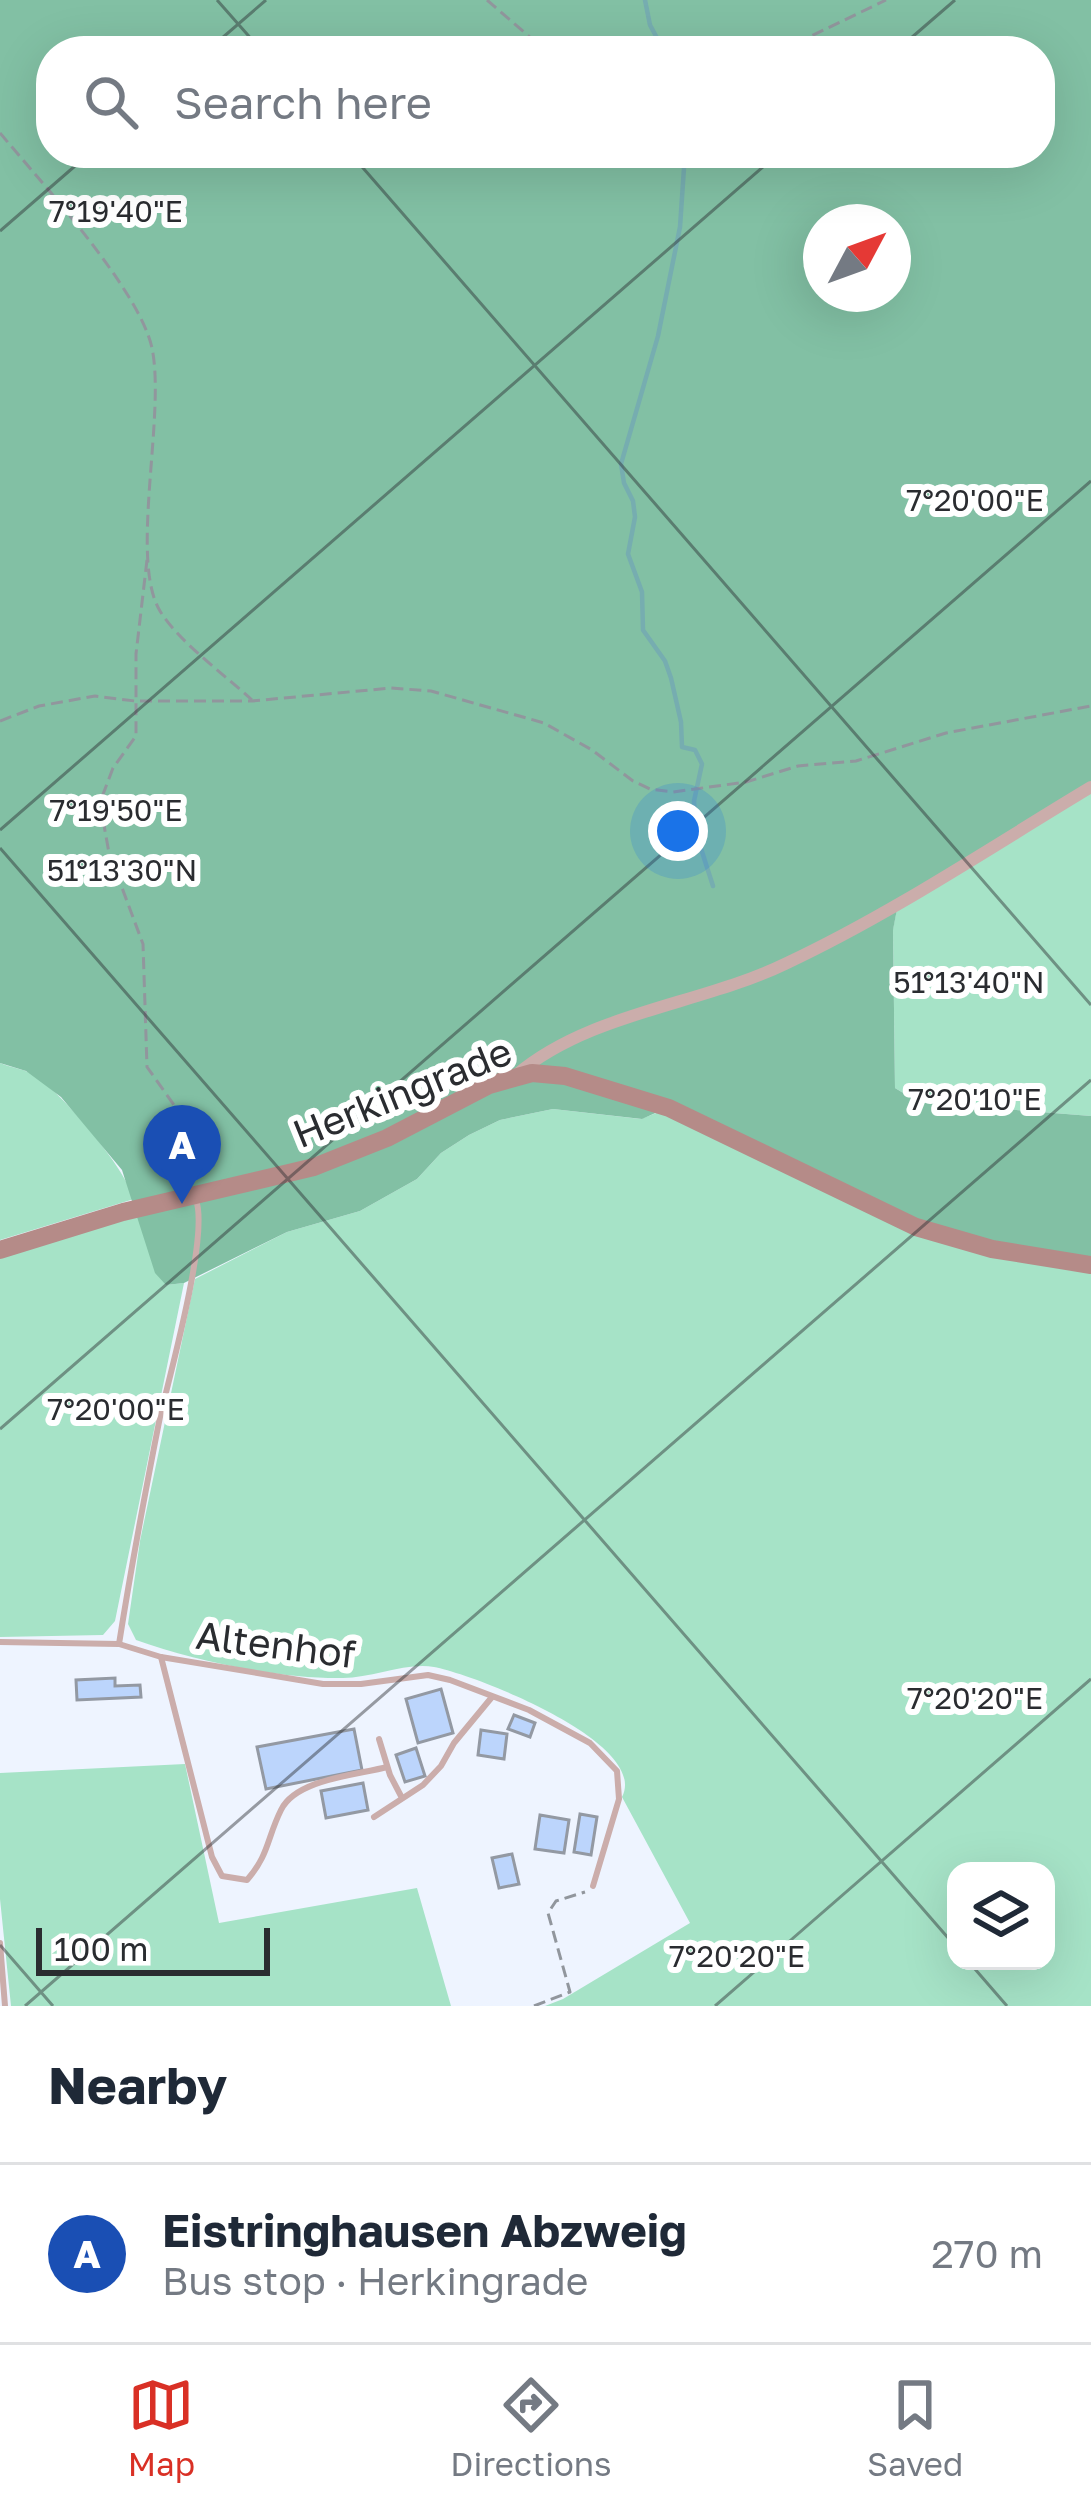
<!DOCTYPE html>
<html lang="en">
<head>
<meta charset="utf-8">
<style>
  :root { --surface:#fff; --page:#f6f6f7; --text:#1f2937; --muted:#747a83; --line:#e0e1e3; --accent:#d93025 }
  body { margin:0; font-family:"Golos Text",sans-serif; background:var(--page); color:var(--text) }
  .controls { position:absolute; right:36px; bottom:36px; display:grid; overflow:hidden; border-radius:24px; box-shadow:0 12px 48px #0002 }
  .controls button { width:108px; height:108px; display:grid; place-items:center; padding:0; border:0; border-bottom:3px solid var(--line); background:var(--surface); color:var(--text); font:60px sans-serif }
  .compass { position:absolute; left:803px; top:204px; width:108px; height:108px; border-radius:50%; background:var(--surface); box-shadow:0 12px 48px #0002; rotate:49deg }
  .scale { position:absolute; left:36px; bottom:30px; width:234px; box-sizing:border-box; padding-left:12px; border:6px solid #2a2c30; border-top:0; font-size:33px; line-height:42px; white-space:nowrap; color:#2a2c30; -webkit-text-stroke:9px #fff; paint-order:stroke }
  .you { position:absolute; left:678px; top:831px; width:42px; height:42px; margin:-30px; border:9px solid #fff; border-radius:50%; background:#1a73e8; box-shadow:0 0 0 18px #1a73e833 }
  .badge { display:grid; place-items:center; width:78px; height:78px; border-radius:50%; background:var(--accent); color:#fff; font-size:39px; font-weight:700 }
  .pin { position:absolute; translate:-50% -99px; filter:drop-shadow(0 3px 6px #0008) }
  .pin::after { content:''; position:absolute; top:63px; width:42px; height:36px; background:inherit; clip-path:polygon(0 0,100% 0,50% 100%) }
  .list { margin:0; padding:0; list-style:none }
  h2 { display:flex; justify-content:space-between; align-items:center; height:156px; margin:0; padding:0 48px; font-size:51px }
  h2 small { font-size:39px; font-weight:400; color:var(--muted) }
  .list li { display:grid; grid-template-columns:78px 1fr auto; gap:36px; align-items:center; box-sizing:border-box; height:180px; padding:0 48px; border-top:3px solid var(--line) }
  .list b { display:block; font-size:45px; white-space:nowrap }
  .list p { margin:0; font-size:39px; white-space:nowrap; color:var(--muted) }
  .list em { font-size:39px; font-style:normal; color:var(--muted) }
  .icon { flex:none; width:66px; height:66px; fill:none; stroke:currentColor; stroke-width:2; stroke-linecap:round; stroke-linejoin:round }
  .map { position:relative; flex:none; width:1091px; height:2006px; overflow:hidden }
  .search { position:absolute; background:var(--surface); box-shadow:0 12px 48px #0002; left:36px; right:36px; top:36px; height:132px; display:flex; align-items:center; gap:30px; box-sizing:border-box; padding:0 42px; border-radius:48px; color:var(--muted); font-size:45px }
  .sheet { height:336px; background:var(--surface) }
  nav { display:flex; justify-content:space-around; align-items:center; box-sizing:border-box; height:168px; border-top:3px solid var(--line); background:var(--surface); font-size:33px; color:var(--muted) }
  nav a { display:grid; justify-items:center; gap:6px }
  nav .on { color:var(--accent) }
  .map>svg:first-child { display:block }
</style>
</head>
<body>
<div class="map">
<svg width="1091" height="2006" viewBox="0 0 1091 2006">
  <rect width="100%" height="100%" fill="#eef4ff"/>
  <!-- green -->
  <g fill="#a6e3c7" fill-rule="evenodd">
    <path d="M1091 791V1116L918 1102 895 1088 893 929 898 904Z"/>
    <path d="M0 1063C12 1068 26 1069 37 1077 65 1097 124 1166 134 1199L0 1240Z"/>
    <path d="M553 1109 641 1119 664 1110 1091 1268V2006H545L563 1999 690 1923 622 1797C650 1743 476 1675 434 1667 407 1662 372 1678 343 1678 280 1679 195 1661 136 1640L128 1624 140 1541 195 1279 287 1232 360 1211 417 1179 441 1153 469 1135 500 1120ZM956 1871H1046V1961H956Z"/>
    <path d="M138 1215 166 1285 184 1283 115 1621 103 1635 0 1637V1257Z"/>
    <path d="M185 1764 219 1923 417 1888 451 2006H11L0 1899V1773Z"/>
  </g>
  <!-- forest -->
  <path fill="#82c0a4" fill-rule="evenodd" d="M0 0H1091V783L899 899 893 930 895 1088 918 1102 1091 1116V1262L920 1225 671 1106 642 1119 553 1109 500 1120 469 1135 441 1153 417 1179 360 1211 287 1232 184 1283 166 1285 155 1273 122 1170 61 1097 26 1071 0 1063ZM51 51H1040V153H51ZM821 222H893V294H821Z"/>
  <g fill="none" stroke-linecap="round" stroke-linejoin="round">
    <!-- stream -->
    <g stroke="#76adb0" stroke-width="4.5">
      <path d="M645 0 650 25 664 51"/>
      <path d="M685 153 680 227 658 336 621 464 624 483 633 501 635 517 628 554 642 592 643 630 665 661 671 678 681 722 682 747 695 750 702 764 694 801 696 833 713 886"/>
    </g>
  </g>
  <!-- building -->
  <g fill="#bcd5fc" stroke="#9399a3" stroke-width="3">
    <path d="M115 1678V1686L140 1685 141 1697 77 1700 76 1680Z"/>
    <path d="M441 1689 453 1733 418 1743 406 1699Z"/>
    <path d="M514 1715 535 1723 530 1737 508 1729Z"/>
    <path d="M354 1729 362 1770 266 1789 257 1747Z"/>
    <path d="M481 1730 507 1734 504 1759 478 1755Z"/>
    <path d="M416 1748 425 1776 405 1782 396 1755Z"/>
    <path d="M363 1783 368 1810 326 1818 321 1791Z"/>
    <path d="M580 1814 597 1817 591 1855 574 1852Z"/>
    <path d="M540 1815 569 1820 564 1853 535 1849Z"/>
    <path d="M512 1854 519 1884 499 1888 492 1858Z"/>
  </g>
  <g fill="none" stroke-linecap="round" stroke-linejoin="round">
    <!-- path -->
    <g stroke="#91969d" stroke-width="3" stroke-dasharray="12 6" stroke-linecap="butt">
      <path d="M487 0 546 51"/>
      <path d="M780 51 886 0"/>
      <path d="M0 133C41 182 139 289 152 348 166 415 129 560 160 611 179 642 225 675 252 700"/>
      <path d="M147 560 136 654V736L113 768 102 797V814L109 853 143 944 147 1067 179 1112 191 1181"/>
      <path d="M0 721 39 706 95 696 135 701H252L391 688 431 691 544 723 592 750 633 781 650 789 673 792 746 782 798 766 856 761 946 733 1091 706"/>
      <path d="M534 2006 570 1992 548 1913 556 1901 585 1892"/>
    </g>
    <!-- service -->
    <g stroke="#cbadab" stroke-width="6">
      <path d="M0 1642 119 1644 161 1657 323 1684H361L428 1675 450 1680 529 1710 590 1743 617 1771 619 1799 593 1886"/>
      <path d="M119 1644C131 1568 145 1493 160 1417 170 1374 209 1235 196 1200"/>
      <path d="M161 1657 212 1857 222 1876 247 1880C269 1855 267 1838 281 1810 296 1779 357 1775 387 1767"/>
      <path d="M379 1739 390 1775 402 1798"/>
      <path d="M374 1817 423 1785 441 1766 454 1743 492 1697"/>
      <path d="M0 1943 5 2006"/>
    </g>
    <!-- minor -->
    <path stroke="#cbadab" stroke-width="12" d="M516 1075C590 1012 701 1005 787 963 893 913 991 847 1091 787"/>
    <!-- secondary -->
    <path stroke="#b58b88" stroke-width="18" d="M0 1250 123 1212 314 1167 387 1138 489 1085 532 1073 565 1076 669 1108 916 1227 992 1249 1091 1265"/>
  </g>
  <!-- ticks -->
  <path fill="none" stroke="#2a2c30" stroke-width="3" stroke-opacity="0.45" d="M217 0 262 51M207 51 266 0M896 51 955 0M350 153 1091 1005M0 231 90 153M0 830 779 153M0 848 956 1947M0 1429 1091 481M0 1945 53 2006M968 1961 1007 2006M25 2006 1091 1080M715 2006 1091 1679"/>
  <g text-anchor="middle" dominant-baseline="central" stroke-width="12" stroke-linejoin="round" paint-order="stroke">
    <!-- street labels -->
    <g font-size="39" fill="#2a2c30" stroke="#fff">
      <text transform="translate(402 1092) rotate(-22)">Herkingrade</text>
      <text transform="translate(276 1644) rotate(7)">Altenhof</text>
    </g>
  </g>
  <g font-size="30" text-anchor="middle" fill="#2a2c30" stroke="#fff" stroke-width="12" stroke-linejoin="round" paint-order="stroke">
    <text x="116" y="222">7°19'40"E</text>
    <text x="975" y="511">7°20'00"E</text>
    <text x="116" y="821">7°19'50"E</text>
    <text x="122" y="881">51°13'30"N</text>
    <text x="969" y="993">51°13'40"N</text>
    <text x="975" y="1110">7°20'10"E</text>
    <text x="116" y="1420">7°20'00"E</text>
    <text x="975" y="1709">7°20'20"E</text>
    <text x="737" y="1967">7°20'20"E</text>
  </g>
</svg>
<div class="controls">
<button><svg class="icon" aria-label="layers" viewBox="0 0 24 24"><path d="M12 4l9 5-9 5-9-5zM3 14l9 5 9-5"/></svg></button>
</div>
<svg class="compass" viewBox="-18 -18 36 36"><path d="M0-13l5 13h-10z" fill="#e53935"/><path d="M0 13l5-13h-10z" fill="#747a83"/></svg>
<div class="scale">100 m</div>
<div class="you"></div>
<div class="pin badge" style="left:182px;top:1204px;background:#1a4fb4">A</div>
<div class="search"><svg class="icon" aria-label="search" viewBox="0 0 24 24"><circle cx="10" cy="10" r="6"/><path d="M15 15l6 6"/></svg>Search here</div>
</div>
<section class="sheet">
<h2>Nearby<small></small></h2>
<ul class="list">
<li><span class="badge" style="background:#1a4fb4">A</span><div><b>Eistringhausen Abzweig</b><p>Bus stop · Herkingrade</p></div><em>270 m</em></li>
</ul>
</section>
<nav>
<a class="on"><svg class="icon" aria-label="map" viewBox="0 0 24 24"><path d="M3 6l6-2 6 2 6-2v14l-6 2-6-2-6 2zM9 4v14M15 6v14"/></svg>Map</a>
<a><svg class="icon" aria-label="directions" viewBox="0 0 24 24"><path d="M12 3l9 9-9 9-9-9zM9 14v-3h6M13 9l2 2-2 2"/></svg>Directions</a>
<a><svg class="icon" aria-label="saved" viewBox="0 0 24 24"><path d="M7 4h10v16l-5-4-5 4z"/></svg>Saved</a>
</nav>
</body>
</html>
